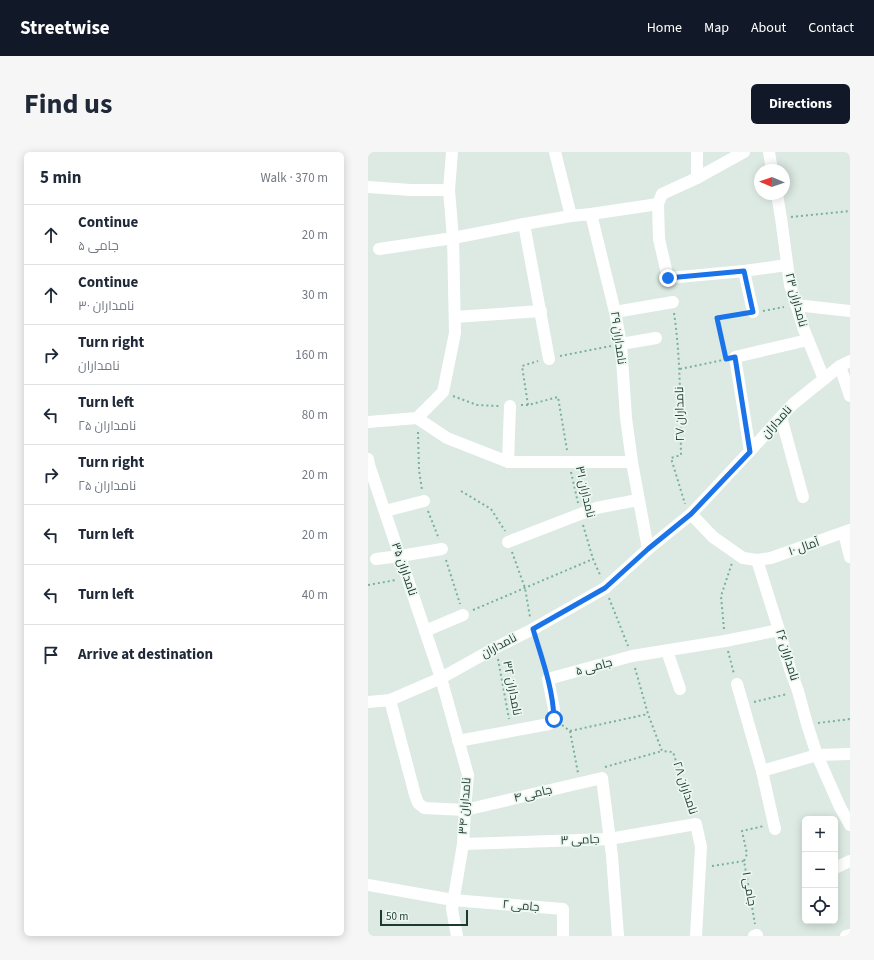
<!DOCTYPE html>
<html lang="en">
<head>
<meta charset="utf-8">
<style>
  :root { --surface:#fff; --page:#f6f6f7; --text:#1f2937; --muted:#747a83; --line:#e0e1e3; --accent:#111827 }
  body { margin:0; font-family:"Source Sans 3",Cairo,sans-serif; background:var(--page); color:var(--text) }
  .controls { position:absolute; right:12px; bottom:12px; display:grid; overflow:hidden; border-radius:6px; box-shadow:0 2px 10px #0003 }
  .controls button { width:36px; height:36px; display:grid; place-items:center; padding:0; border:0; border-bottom:1px solid var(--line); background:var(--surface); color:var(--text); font:20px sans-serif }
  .compass { position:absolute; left:386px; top:12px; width:36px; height:36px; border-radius:50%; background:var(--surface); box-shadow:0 2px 10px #0003; rotate:272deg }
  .scale { position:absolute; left:12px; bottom:10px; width:88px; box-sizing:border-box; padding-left:4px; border:2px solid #1d3a30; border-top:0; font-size:11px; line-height:14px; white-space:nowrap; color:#1d3a30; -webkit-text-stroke:3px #ecf7f1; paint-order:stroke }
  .stop { position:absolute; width:12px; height:12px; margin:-9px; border:3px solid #1a73e8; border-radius:50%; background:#fff }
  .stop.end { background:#1a73e8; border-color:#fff; box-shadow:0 1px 4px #0008 }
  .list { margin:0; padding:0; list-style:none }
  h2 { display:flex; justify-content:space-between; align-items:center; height:52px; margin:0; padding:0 16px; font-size:17px }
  h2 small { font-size:13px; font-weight:400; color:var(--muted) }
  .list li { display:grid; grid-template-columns:26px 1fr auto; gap:12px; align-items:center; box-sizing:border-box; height:60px; padding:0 16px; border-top:1px solid var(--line) }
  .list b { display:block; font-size:15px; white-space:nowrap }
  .list p { margin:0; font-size:13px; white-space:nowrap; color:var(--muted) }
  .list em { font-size:13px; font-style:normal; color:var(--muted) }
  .icon { flex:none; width:22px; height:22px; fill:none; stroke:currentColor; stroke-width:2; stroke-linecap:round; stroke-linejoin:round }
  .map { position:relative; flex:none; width:482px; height:784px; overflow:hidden; border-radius:6px }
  header { display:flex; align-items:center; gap:24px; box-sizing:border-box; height:56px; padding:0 20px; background:var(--accent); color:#fff }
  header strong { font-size:19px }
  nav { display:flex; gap:22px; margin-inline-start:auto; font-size:14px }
  .intro { display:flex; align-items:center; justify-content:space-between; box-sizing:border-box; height:96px; padding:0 24px }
  h1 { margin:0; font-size:28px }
  .button { padding:10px 18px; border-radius:6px; background:var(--accent); color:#fff; font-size:14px; font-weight:700 }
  main { display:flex; gap:24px; padding:0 24px }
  aside { flex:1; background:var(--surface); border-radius:6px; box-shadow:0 2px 10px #0003 }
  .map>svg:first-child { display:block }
</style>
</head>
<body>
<header>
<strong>Streetwise</strong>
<nav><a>Home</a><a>Map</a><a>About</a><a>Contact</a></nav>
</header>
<div class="intro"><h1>Find us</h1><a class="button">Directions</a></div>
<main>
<aside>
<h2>5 min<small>Walk · 370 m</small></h2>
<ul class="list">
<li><svg class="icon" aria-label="ahead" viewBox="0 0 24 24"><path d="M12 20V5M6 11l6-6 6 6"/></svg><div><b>Continue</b><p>جامی ۵</p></div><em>20 m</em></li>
<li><svg class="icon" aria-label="ahead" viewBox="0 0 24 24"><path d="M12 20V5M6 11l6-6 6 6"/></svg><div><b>Continue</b><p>نامداران ۳۰</p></div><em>30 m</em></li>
<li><svg class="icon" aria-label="right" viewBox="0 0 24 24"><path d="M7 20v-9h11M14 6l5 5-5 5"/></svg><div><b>Turn right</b><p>نامداران</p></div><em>160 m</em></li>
<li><svg class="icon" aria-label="left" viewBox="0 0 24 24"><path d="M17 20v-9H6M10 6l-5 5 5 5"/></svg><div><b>Turn left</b><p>نامداران ۲۵</p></div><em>80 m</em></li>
<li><svg class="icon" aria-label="right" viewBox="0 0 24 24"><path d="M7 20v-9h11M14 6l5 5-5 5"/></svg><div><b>Turn right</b><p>نامداران ۲۵</p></div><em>20 m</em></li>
<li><svg class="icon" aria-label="left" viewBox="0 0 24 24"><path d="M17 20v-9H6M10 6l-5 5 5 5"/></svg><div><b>Turn left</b></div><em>20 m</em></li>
<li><svg class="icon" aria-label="left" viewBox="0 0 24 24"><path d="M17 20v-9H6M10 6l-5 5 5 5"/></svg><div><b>Turn left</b></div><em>40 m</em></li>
<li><svg class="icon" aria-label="arrive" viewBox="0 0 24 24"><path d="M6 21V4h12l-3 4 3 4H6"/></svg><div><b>Arrive at destination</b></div></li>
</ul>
</aside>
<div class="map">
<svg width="482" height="784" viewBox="0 0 482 784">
  <rect width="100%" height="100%" fill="#dceae3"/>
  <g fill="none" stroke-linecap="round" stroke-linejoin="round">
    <!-- path -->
    <g stroke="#79b19b" stroke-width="2" stroke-dasharray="2 3" stroke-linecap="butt">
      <path d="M423 65 482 59"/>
      <path d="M395 159 416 155"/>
      <path d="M306 161C313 208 312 255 313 303L303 306 317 352"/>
      <path d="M357 199 349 166 373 162"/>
      <path d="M192 204 243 194"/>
      <path d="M312 217 355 208"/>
      <path d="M85 244 109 253 131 254"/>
      <path d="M153 253H160L190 245 199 298"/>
      <path d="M160 253 154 214 170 209"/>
      <path d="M50 280 51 318 54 338"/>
      <path d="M203 320 210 351"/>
      <path d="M93 339 123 357 137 379"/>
      <path d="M60 359 71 387"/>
      <path d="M215 373 225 407 233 425"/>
      <path d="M144 400 157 436 162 465"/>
      <path d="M78 408 92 452"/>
      <path d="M0 433 28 428"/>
      <path d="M241 446 260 494"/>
      <path d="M105 458 225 407"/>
      <path d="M356 477 353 444 364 411"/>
      <path d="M168 488 177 517"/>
      <path d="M360 499 366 522"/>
      <path d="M130 507 141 567"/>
      <path d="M267 516 280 562 294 599 305 600 325 661"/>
      <path d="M386 550 419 542"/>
      <path d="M450 571 482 567"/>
      <path d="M194 573 202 579 280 562"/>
      <path d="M202 579 210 621"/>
      <path d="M237 615 294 599"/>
      <path d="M376 709 379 702 374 679 396 674"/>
      <path d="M344 714 376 709 387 772"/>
    </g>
    <!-- minor -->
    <g stroke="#fff" stroke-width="12">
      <path d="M187 0 203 64 223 62 247 160 253 192 258 266 264 310 280 397"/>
      <path d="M329 0V26"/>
      <path d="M376 0 329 26 294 42 290 52 291 87 300 126 376 119 419 113"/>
      <path d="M401 0 404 18"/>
      <path d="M0 35 43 38H81L85 86 87 181 75 240 49 266 0 270"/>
      <path d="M81 38 84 0"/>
      <path d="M409 42 413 66 422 133 436 178 456 227"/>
      <path d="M223 62 290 52"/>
      <path d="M156 72 181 207"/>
      <path d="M11 97 85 86 156 72 203 64"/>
      <path d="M376 119 385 160"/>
      <path d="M428 153 482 159"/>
      <path d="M247 160 305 150"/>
      <path d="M87 165 173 159"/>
      <path d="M253 192 288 186"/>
      <path d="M472 214 482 244"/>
      <path d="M413 265 435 345"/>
      <path d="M49 266 79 286 140 310H264"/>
      <path d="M382 299 367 205 440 188"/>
      <path d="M0 307 1 313 73 526 100 623 97 658 95 692 84 757 89 784"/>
      <path d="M140 310 142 254"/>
      <path d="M17 359 56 349"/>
      <path d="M323 362 345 385 375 406 389 408 411 478 422 517 430 539 439 572 449 603 472 655 482 673"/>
      <path d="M476 381 482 405"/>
      <path d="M140 390 228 356 270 348"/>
      <path d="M8 407 32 404 74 397"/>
      <path d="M389 408 403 406 482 378"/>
      <path d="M57 479 95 463"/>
      <path d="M299 499 312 537"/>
      <path d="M369 532 394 619 449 603 482 602"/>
      <path d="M22 548 47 643 50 651 56 656 97 658 234 626 244 704 250 784"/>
      <path d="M0 550 22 548 73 526 127 496 165 477 237 436 280 397 323 362 382 299 425 252 472 214 482 209"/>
      <path d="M90 589 181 572 186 567V557L180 527 264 504 357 489 411 478"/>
      <path d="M394 619 407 677"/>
      <path d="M95 692 241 687 328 672 333 695 328 784"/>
      <path d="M467 716 482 709"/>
      <path d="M0 733 85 748 195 757V784"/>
      <path d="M386 784 389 783"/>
      <path d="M478 784 482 783"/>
    </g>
  </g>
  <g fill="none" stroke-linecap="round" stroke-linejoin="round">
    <!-- route -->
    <path stroke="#1a73e8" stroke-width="5" d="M186 567C185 536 174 507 165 477L237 436 280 397 323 362 382 300 367 205 358 207 349 166 385 160 376 119 300 126"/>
  </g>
  <g text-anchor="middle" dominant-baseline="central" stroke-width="3.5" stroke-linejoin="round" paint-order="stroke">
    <!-- street labels -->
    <g font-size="12" fill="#1d3a30" stroke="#ecf7f1">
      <text transform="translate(428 148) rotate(75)">نامداران ۲۳</text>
      <text transform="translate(250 186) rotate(82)">نامداران ۲۹</text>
      <text transform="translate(312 262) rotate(-91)">نامداران ۲۷</text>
      <text transform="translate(409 270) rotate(-48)">نامداران</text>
      <text transform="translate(217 340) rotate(77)">نامداران ۳۱</text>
      <text transform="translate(436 395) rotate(-19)">آمال ۱۰</text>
      <text transform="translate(36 417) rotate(71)">نامداران ۳۵</text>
      <text transform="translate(131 494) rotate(-28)">نامداران</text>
      <text transform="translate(419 503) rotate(73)">نامداران ۲۶</text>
      <text transform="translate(226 515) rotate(-15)">جامی ۵</text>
      <text transform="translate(144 536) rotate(79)">نامداران ۳۲</text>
      <text transform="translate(317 636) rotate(72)">نامداران ۲۸</text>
      <text transform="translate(165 642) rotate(-13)">جامی ۴</text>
      <text transform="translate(97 654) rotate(-86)">نامداران ۳۴</text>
      <text transform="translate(212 688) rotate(-2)">جامی ۳</text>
      <text transform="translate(381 737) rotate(80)">جامی ۱</text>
      <text transform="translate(153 754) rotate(5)">جامی ۲</text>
    </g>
  </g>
</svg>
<div class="controls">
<button>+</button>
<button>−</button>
<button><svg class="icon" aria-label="locate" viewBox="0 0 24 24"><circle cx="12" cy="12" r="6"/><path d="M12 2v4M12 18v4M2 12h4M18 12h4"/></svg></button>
</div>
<svg class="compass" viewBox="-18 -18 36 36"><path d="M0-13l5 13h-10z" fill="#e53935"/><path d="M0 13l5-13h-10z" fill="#747a83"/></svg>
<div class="scale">50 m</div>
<div class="stop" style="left:186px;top:567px"></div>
<div class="stop end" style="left:300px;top:126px"></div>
</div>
</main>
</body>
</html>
